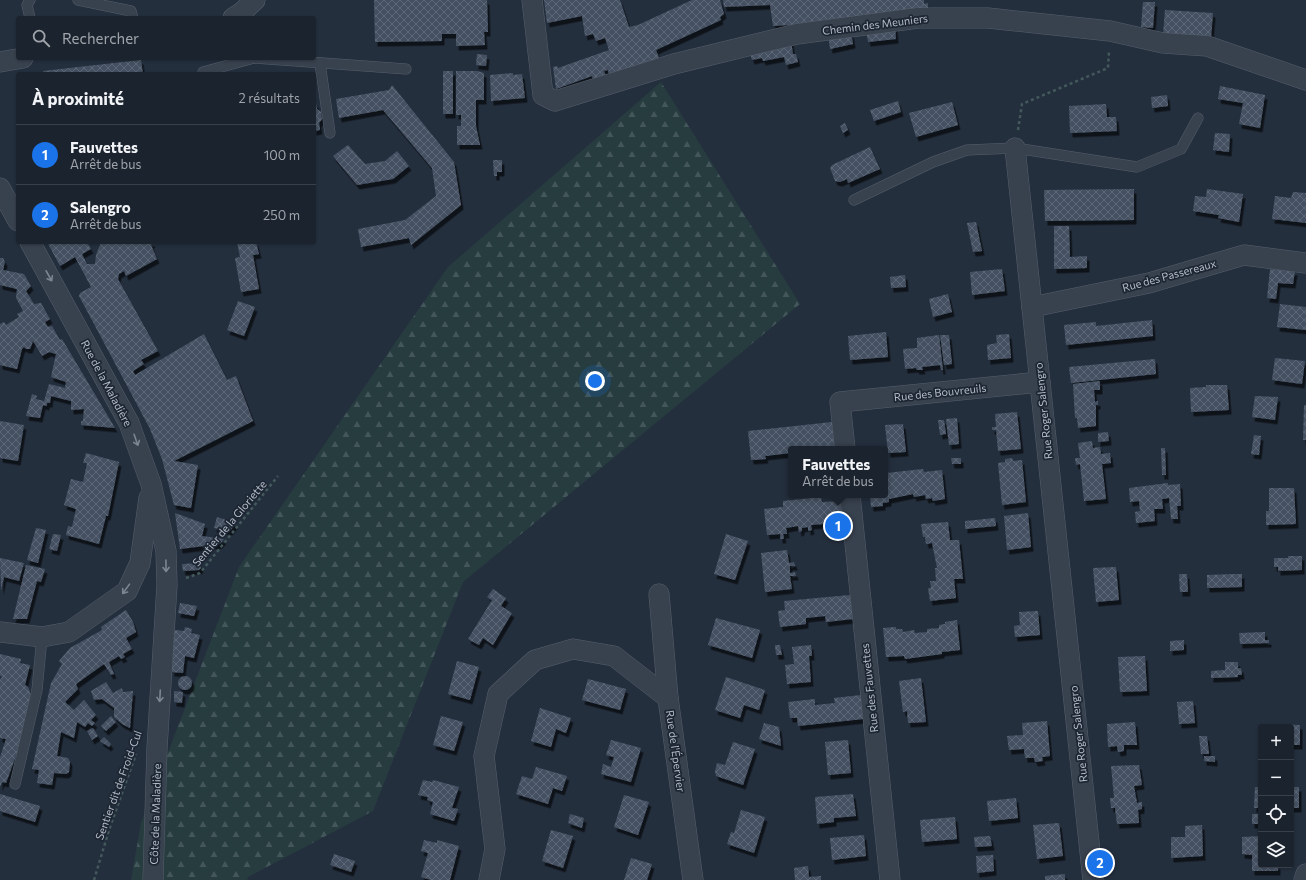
<!DOCTYPE html>
<html lang="fr">
<head>
<meta charset="utf-8">
<style>
  :root { --surface:#1b232e; --page:#242b36; --text:#f1f3f6; --muted:#a0a4aa; --line:#39404a; --accent:#1a73e8 }
  body { margin:0; font-family:Commissioner,sans-serif; background:var(--page); color:var(--text) }
  .controls { position:absolute; right:12px; bottom:12px; display:grid; overflow:hidden; border-radius:4px; box-shadow:0 1px 3px #0004 }
  .controls button { width:36px; height:36px; display:grid; place-items:center; padding:0; border:0; border-bottom:1px solid var(--line); background:var(--surface); color:var(--text); font:20px sans-serif }
  .you { position:absolute; left:595px; top:381px; width:14px; height:14px; margin:-10px; border:3px solid #fff; border-radius:50%; background:#1a73e8; box-shadow:0 0 0 6px #1a73e833 }
  .badge { display:grid; place-items:center; width:26px; height:26px; border-radius:50%; background:var(--accent); color:#fff; font-size:13px; font-weight:700 }
  .pin { position:absolute; translate:-50% -50%; border:2px solid #fff; box-shadow:0 1px 4px #0006 }
  .popup { position:absolute; left:788px; top:446px; width:100px; height:52px; box-sizing:border-box; display:grid; place-content:center; border-radius:4px; background:var(--surface); filter:drop-shadow(0 1px 3px #0005); font-size:13px; white-space:nowrap; color:var(--muted) }
  .popup b { font-size:15px; color:var(--text) }
  .popup::after { content:''; position:absolute; left:50%; top:100%; margin-left:-8px; border:8px solid transparent; border-top-color:var(--surface) }
  .list { margin:0; padding:0; list-style:none }
  h2 { display:flex; justify-content:space-between; align-items:center; height:52px; margin:0; padding:0 16px; font-size:17px }
  h2 small { font-size:13px; font-weight:400; color:var(--muted) }
  .list li { display:grid; grid-template-columns:26px 1fr auto; gap:12px; align-items:center; box-sizing:border-box; height:60px; padding:0 16px; border-top:1px solid var(--line) }
  .list b { display:block; font-size:15px; white-space:nowrap }
  .list p { margin:0; font-size:13px; white-space:nowrap; color:var(--muted) }
  .list em { font-size:13px; font-style:normal; color:var(--muted) }
  .icon { flex:none; width:22px; height:22px; fill:none; stroke:currentColor; stroke-width:2; stroke-linecap:round; stroke-linejoin:round }
  .map { position:relative; flex:none; width:1306px; height:880px; overflow:hidden }
  .search { position:absolute; background:var(--surface); box-shadow:0 1px 3px #0004; left:16px; top:16px; width:300px; height:44px; display:flex; align-items:center; gap:10px; box-sizing:border-box; padding:0 14px; border-radius:4px; color:var(--muted); font-size:15px }
  .panel { position:absolute; background:var(--surface); box-shadow:0 1px 3px #0004; left:16px; top:72px; width:300px; height:172px; border-radius:4px }
  .map>svg:first-child { display:block }
</style>
</head>
<body>
<div class="map">
<svg width="1306" height="880" viewBox="0 0 1306 880">
  <defs>
    <pattern id="forest-firs" width="22" height="20" patternUnits="userSpaceOnUse"><rect width="22" height="20" fill="#263c3f"/><path d="M5 1l3.5 6h-7zM16 11l3.5 6h-7z" fill="#435659"/></pattern>
    <pattern id="building-cross-hatch" width="8" height="8" patternUnits="userSpaceOnUse"><rect width="8" height="8" fill="#455162"/><path d="M0 0l8 8M0 8l8-8" fill="none" stroke="#5d6877"/></pattern>
    <filter id="shadow"><feDropShadow dx="2.5" dy="4.5" stdDeviation="0" flood-color="#0009"/></filter>
  </defs>
  <rect width="100%" height="100%" fill="#242f3e"/>
  <!-- forest -->
  <path fill="url(#forest-firs)" d="M661 82 800 304 463 582 373 811 248 877 247 880H131L141 823 239 567 448 267Z"/>
  <!-- building -->
  <g fill="url(#building-cross-hatch)" filter="url(#shadow)">
    <path d="M374 0H487L488 32H484L485 45 456 46V34H442V41L375 42Z"/>
    <path d="M544 0H620L629 27 638 25 692 0H720L724 14 720 17 721 20 656 50 661 63 610 78 608 70 604 71 607 79 594 83 592 76 556 89 553 67 557 66 558 68 609 50 605 38 596 41 593 34 585 36 582 16 547 23Z"/>
    <path d="M723 0H924V4L928 3V10L788 29V25L773 26 770 5 724 7Z"/>
    <path d="M1143 2H1155L1153 28 1141 27Z"/>
    <path d="M1165 10 1213 13 1211 38 1163 35Z"/>
    <path d="M895 26 896 39 868 42 866 29Z"/>
    <path d="M851 32 853 44 830 49 828 34Z"/>
    <path d="M791 41 793 54H796L798 62 786 65 784 57 763 61 762 58 752 60 749 51Z"/>
    <path d="M477 54 487 55 486 66 476 65Z"/>
    <path d="M141 60 143 74H43V71Z"/>
    <rect x="443" y="71" width="10" height="43"/>
    <path d="M456 71H477L484 73V100H476V126L480 145H457V126H461V115H456Z"/>
    <path d="M513 73V75L522 74 525 98 491 101 490 75Z"/>
    <path d="M392 85 454 162 461 205 411 245 409 238 361 247 358 229 405 220 436 196 432 168 383 110 339 118 336 99 389 90Z"/>
    <path d="M1220 86 1265 95 1260 128 1239 124 1243 103 1218 99Z"/>
    <path d="M1167 95 1168 106 1152 108 1151 97Z"/>
    <path d="M898 101 901 112 874 121 870 110Z"/>
    <path d="M952 102 958 125 916 137 909 113Z"/>
    <path d="M314 103H316L317 109 321 112 322 119 319 123 320 130 314 131Z"/>
    <path d="M1106 104 1107 117H1116L1117 131 1070 133 1069 106Z"/>
    <path d="M845 123 848 130 843 133 840 126Z"/>
    <path d="M1215 133 1230 134 1229 152 1213 150Z"/>
    <path d="M348 145 365 164 385 161 397 151 409 166 393 179 357 185 333 156Z"/>
    <path d="M870 147 880 169 848 183 847 179 840 182 835 181 830 168 832 165Z"/>
    <path d="M493 160H502V172H497V176H494Z"/>
    <path d="M1134 189V220L1045 221 1044 190Z"/>
    <path d="M1207 189 1243 194 1239 222 1218 218 1219 215 1193 211 1195 196 1206 197Z"/>
    <path d="M1293 192 1306 193V223L1272 219 1275 196 1291 198Z"/>
    <path d="M976 222 982 251 973 252 967 223Z"/>
    <path d="M1054 226H1069L1070 257 1087 256V268L1054 269Z"/>
    <path d="M47 242H87L91 249 82 254 87 264H95L96 255 101 242H153L151 245 157 259 126 276 124 271 119 274 118 279 158 351 141 360 144 364 133 371 135 375 204 334 227 380 236 376 253 421 174 461 198 465 191 508 174 505 162 459 150 429 79 296 80 293 91 287 75 257 60 266Z"/>
    <path d="M237 242H256L259 254 253 255 259 289 241 292 235 258 240 257Z"/>
    <path d="M0 258H3L5 262 3 270 24 274 31 286 26 291 34 304 41 303 50 319 45 322 48 327 52 326 60 340 62 339 115 428 81 425V421H83L84 409 71 410V401L51 396 50 403H47V406L43 405 40 418 26 416 32 394 37 396 36 399 44 401 49 384 65 388 66 382 51 377 56 354 49 352 42 356 33 341 30 349H26L24 347 22 349 17 369 0 365V324L4 322 6 325 19 317 17 314 23 311 16 298 17 289 0 285Z"/>
    <path d="M1002 269 1005 291 972 295 970 272Z"/>
    <path d="M1270 269 1295 271 1293 284 1278 283 1276 299 1267 298Z"/>
    <path d="M905 275 906 287 891 288 890 277Z"/>
    <path d="M948 294 952 312 933 317 929 299Z"/>
    <path d="M238 301 255 307 244 336 227 330Z"/>
    <path d="M1280 304 1306 307V330L1277 327Z"/>
    <path d="M1152 320 1153 336 1066 345 1064 325 1096 322V326Z"/>
    <path d="M886 332 888 357 850 360 848 336Z"/>
    <path d="M1009 334 1011 358 988 360 987 345 997 343 996 335Z"/>
    <path d="M939 335 943 370H941L940 365 922 367 923 370H917L916 368 905 369 903 349 917 348V338Z"/>
    <path d="M940 335H949L952 364 944 365Z"/>
    <path d="M1275 358 1305 361 1302 384 1272 380Z"/>
    <path d="M1155 359 1156 374 1071 383 1069 367Z"/>
    <path d="M1100 381V390H1094L1095 402 1098 401V405H1096V426L1078 428 1077 418H1075L1073 384Z"/>
    <path d="M1206 385H1227L1229 410 1191 412 1190 388 1206 387Z"/>
    <path d="M1255 396 1278 397 1275 420 1252 417Z"/>
    <path d="M1304 405H1306V440H1303Z"/>
    <path d="M1017 412 1021 449 998 451 996 430H992V427H996L995 414Z"/>
    <path d="M957 418 959 444 949 445 946 419Z"/>
    <path d="M938 420H944L946 434 940 435Z"/>
    <path d="M0 421 24 425 18 461 0 458Z"/>
    <path d="M832 422 835 449H791V453L765 456 766 459 751 460 748 431Z"/>
    <path d="M903 424 906 452 888 453 885 425Z"/>
    <path d="M1108 432 1109 441 1098 442V433Z"/>
    <path d="M1254 435 1261 436 1259 455 1251 454Z"/>
    <path d="M1092 441 1093 448 1100 447 1101 454 1110 453 1111 463 1102 464 1106 499 1084 501 1080 464 1076 465 1075 458H1080L1078 443Z"/>
    <path d="M1161 448H1165L1166 475H1162Z"/>
    <path d="M86 453 119 462 108 516H106L99 544 66 535 68 526 72 527 76 509 64 505 71 479 83 482 87 463H83Z"/>
    <path d="M951 458H961V464H952Z"/>
    <path d="M1012 458 1013 461 1022 460 1026 502 1002 505 998 463 1005 462V459Z"/>
    <path d="M923 469 924 472 942 470 945 499 933 501 932 498 926 499 925 495 914 497 913 494 889 499V502L883 503V506L871 507 870 495H885L886 473Z"/>
    <path d="M1168 483V485L1180 484 1181 506H1177L1178 519H1171L1169 498 1162 499 1163 509H1154L1155 521 1136 523 1135 512 1140 511 1139 501 1130 502 1129 488Z"/>
    <path d="M1269 488H1294L1296 524 1266 525V511H1269Z"/>
    <path d="M821 497 822 502 840 501 843 527 830 529 831 534H828L827 529 824 530 823 524 811 525 812 530 808 531V527L802 528V531L799 532 798 526 786 528 787 534H783L784 539H780V534L767 535 764 509 783 507V501Z"/>
    <path d="M175 513 205 524 202 536 224 539 220 544 180 549Z"/>
    <path d="M1028 513 1031 547 1007 550 1004 516Z"/>
    <path d="M217 517 223 519 236 523 230 531 214 528Z"/>
    <path d="M995 518 996 526 965 529V521Z"/>
    <path d="M948 522 950 540H959L963 579H954L956 598 930 601 928 588H931L930 581H936L935 568H937L932 543 926 544 925 537H923L921 524Z"/>
    <path d="M36 528 46 530 38 563 27 560Z"/>
    <path d="M53 534 61 535 57 551 49 549Z"/>
    <path d="M726 534 748 541 735 580 714 574Z"/>
    <path d="M787 550 789 563 794 562 795 566H790V573L795 572 796 576H790L792 589 765 592 761 553Z"/>
    <path d="M1288 556H1302V570L1278 571V567H1274V558H1288Z"/>
    <path d="M0 558 24 563 19 581 4 577 1 591Z"/>
    <path d="M199 563 201 568 199 570 183 571 182 564Z"/>
    <path d="M26 565 45 569 41 582 37 581 27 619H13Z"/>
    <path d="M1116 567 1119 600 1096 602 1093 568Z"/>
    <path d="M1179 574H1187L1188 592H1180Z"/>
    <path d="M1233 574H1242V587L1207 588V575Z"/>
    <path d="M493 589 506 598 501 606 512 613 493 645 483 638 479 645 468 639 492 600 487 597Z"/>
    <path d="M850 595 853 619 826 622 825 616 806 618V624L780 627 778 611 785 610 784 601Z"/>
    <path d="M180 603 197 606 194 616 178 613Z"/>
    <path d="M126 610 133 622 136 632 126 638 132 649 123 654 125 657 121 659 119 656 109 662 114 674 111 675 104 664 76 684 78 689 65 702 74 710 84 700 96 715 91 720 95 723 92 726 88 723 85 727 77 722 74 738 61 732 57 756 68 758 70 762 69 772 66 774 54 773 52 785 37 783 39 770 32 769 51 683 62 664 59 661 70 648 102 630 101 627Z"/>
    <path d="M1038 611 1040 635 1015 637 1014 626 1020 625 1019 612Z"/>
    <path d="M716 618 760 630 752 658 708 645Z"/>
    <path d="M957 620 960 650 942 652V654L905 659 904 656 886 657 883 628 896 627V629H902L903 632 914 630 915 633 927 632V629L939 628V625L945 624V622Z"/>
    <path d="M185 627 192 629 191 633 200 635 194 658 185 656 183 673 172 672 171 644 175 630 184 631Z"/>
    <path d="M1265 632V640H1269V643L1240 644 1239 633Z"/>
    <path d="M1184 640V650L1170 651V641Z"/>
    <path d="M775 645H780L782 655H776Z"/>
    <path d="M811 645 812 656H809L811 682 787 684 785 665 794 664 792 647Z"/>
    <path d="M0 654 21 659 20 663 30 665 25 685 28 687 32 697 21 742 6 783 2 782 0 787V757L6 739 0 738V680L2 676H0Z"/>
    <path d="M1145 656 1147 691 1120 692 1118 657Z"/>
    <path d="M457 661 479 667 470 700 448 694Z"/>
    <path d="M1225 662H1238V668H1241L1242 675H1238V677L1211 678V671L1225 670Z"/>
    <circle cx="185" cy="683" r="7"/>
    <path d="M726 677 765 690 759 710 744 705 740 718 715 710Z"/>
    <path d="M921 678 926 722 908 723 907 711 903 712 899 681Z"/>
    <path d="M588 679 626 689 620 710 582 700Z"/>
    <path d="M106 682 113 693 122 688 123 692 133 691 130 728 122 724 114 717V708L102 699 94 700 91 691Z"/>
    <path d="M174 691 183 692 182 703 174 702Z"/>
    <path d="M861 695 863 719 798 726 797 718H790L788 702 815 699V705L835 703 834 698Z"/>
    <path d="M1193 701 1195 723 1179 724 1177 702Z"/>
    <path d="M540 708 571 718 566 733 556 729 551 747 531 741Z"/>
    <path d="M111 716 116 722 106 731 101 726Z"/>
    <path d="M441 716 463 722 454 751 433 745Z"/>
    <path d="M1047 721 1050 756 1042 757 1043 761 1035 762 1034 758H1025L1024 749 1009 750 1007 736 1023 735 1022 723Z"/>
    <path d="M1135 722 1137 745H1124V751L1118 752 1117 746 1108 747 1107 724Z"/>
    <path d="M764 723 779 727 781 746 759 739Z"/>
    <path d="M1271 724 1300 725V745H1291V727H1271Z"/>
    <path d="M93 728 98 736 92 740 87 731Z"/>
    <path d="M1199 736H1207L1209 754H1201Z"/>
    <path d="M104 737 111 744 109 747 100 741Z"/>
    <path d="M611 740 641 748 631 782 601 774 603 764 611 767 614 757 606 755Z"/>
    <path d="M848 740 851 773 828 775 825 742Z"/>
    <path d="M733 742 755 749 743 785 716 776 715 771 717 763 725 765Z"/>
    <path d="M1204 756H1215V762L1204 761Z"/>
    <path d="M1139 765 1142 785 1134 786 1137 803 1142 802V809L1138 810 1139 823 1117 824 1115 808H1111L1110 798H1114L1111 766Z"/>
    <path d="M536 767 567 776 562 791 553 788 548 804 516 794 522 776 532 779Z"/>
    <path d="M423 780 432 782 433 780 459 787 452 808 458 809 454 821 430 814 433 802 427 800 428 797 418 795Z"/>
    <path d="M1255 787H1261V808H1254Z"/>
    <rect x="1291" y="787" width="8" height="21"/>
    <path d="M0 794 40 806 35 822 0 811Z"/>
    <path d="M853 794 856 816 834 818V822L817 824 815 797Z"/>
    <path d="M624 795 649 802 638 835 614 827Z"/>
    <path d="M1016 798 1018 818 989 821 987 801Z"/>
    <path d="M741 810 765 817 754 853 727 844 731 832 734 833Z"/>
    <path d="M570 814 584 818 582 828 568 823Z"/>
    <rect x="1252" y="814" width="9" height="10"/>
    <path d="M955 817 957 839 922 842 920 820Z"/>
    <path d="M1059 823 1063 856 1037 859 1033 825Z"/>
    <path d="M1202 825 1203 856 1171 858V837H1185V826Z"/>
    <path d="M551 830 573 836 563 868 542 861Z"/>
    <path d="M864 835 866 856 832 860 830 838Z"/>
    <path d="M990 836 992 846 975 847 974 837Z"/>
    <path d="M1261 836V865H1278V871H1252V855L1242 854V837Z"/>
    <path d="M424 840 437 843V840L459 846 450 880H431L421 877 428 853 421 851Z"/>
    <path d="M334 854 355 861 351 872 330 865Z"/>
    <path d="M993 855 994 871 977 873 976 856Z"/>
    <path d="M631 858 652 864 647 880H624Z"/>
    <path d="M808 866 809 877 821 876V880H795L794 868Z"/>
    <path d="M1065 874V880H1045V876Z"/>
  </g>
  <g fill="none" stroke-linecap="round" stroke-linejoin="round">
    <defs>
      <g id="lane">
        <path d="M78 0 131 11 133 18"/>
        <path d="M30 18 27 5 30 0"/>
        <path d="M254 58 406 69"/>
        <path d="M320 63 330 133"/>
        <path d="M203 74V72L254 58"/>
        <path d="M854 200 933 162 967 150 1015 148 1137 167 1181 149 1198 118"/>
        <path d="M15 784 37 690 42 637"/>
      </g>
      <g id="street">
        <path d="M532 0 543 95 555 101 674 64 797 34 918 18H988L1110 31 1163 43 1207 46 1306 80"/>
        <path d="M233 18 241 13 255 0"/>
        <path d="M0 62 23 58"/>
        <path d="M1015 148 1093 880"/>
        <path d="M0 188 18 221"/>
        <path d="M30 242 129 423 151 484 166 551 167 585 157 748 153 880"/>
        <path d="M1032 307 1149 283 1244 255 1306 263"/>
        <path d="M845 449 840 402 1040 382"/>
        <path d="M850 495 890 880"/>
        <path d="M659 594 668 698"/>
        <path d="M0 632 42 637 69 632 127 591 140 563 149 498"/>
        <path d="M489 880 495 849 484 756 498 694 535 660 573 649 614 656 668 698 693 880"/>
        <path d="M1304 880 1306 874"/>
      </g>
    </defs>
    <!-- lane casing -->
    <use href="#lane" stroke="#565f6c" stroke-width="11"/>
    <!-- street casing -->
    <use href="#street" stroke="#565f6c" stroke-width="21"/>
    <!-- path -->
    <g stroke="#44595c" stroke-width="2.5" stroke-dasharray="3 3" stroke-linecap="butt">
      <path d="M1018 130 1022 104 1108 68 1109 51"/>
      <path d="M186 578 200 573 278 476"/>
      <path d="M94 880 109 830 136 754"/>
    </g>
    <!-- lane -->
    <use href="#lane" stroke="#38414e" stroke-width="10"/>
    <!-- street -->
    <use href="#street" stroke="#38414e" stroke-width="20"/>
  </g>
  <!-- one-way arrows -->
  <defs><path id="oneway-shaft" d="M-6 0H5M1.5-3L5.5 0L1.5 3" fill="none" stroke-width="1.6" stroke-linecap="round" stroke-linejoin="round"/></defs>
  <g stroke="#7c8592">
    <use href="#oneway-shaft" transform="translate(49 276) rotate(61)"/>
    <use href="#oneway-shaft" transform="translate(136 440) rotate(71)"/>
    <use href="#oneway-shaft" transform="translate(166 566) rotate(89)"/>
    <use href="#oneway-shaft" transform="translate(126 589) rotate(126)"/>
    <use href="#oneway-shaft" transform="translate(160 696) rotate(93)"/>
  </g>
  <g text-anchor="middle" dominant-baseline="central" stroke-width="3.5" stroke-linejoin="round" paint-order="stroke">
    <!-- street labels -->
    <g font-size="11" fill="#b4bcc9" stroke="#1d2633">
      <text transform="translate(875 24) rotate(-7)">Chemin des Meuniers</text>
      <text transform="translate(1169 275) rotate(-15)">Rue des Passereaux</text>
      <text transform="translate(107 383) rotate(62)">Rue de la Maladière</text>
      <text transform="translate(940 392) rotate(-6)">Rue des Bouvreuils</text>
      <text transform="translate(1043 411) rotate(-96)">Rue Roger Salengro</text>
      <text transform="translate(229 523) rotate(-50)">Sentier de la Gloriette</text>
      <text transform="translate(869 688) rotate(-96)">Rue des Fauvettes</text>
      <text transform="translate(1078 734) rotate(-96)">Rue Roger Salengro</text>
      <text transform="translate(676 751) rotate(82)">Rue de l'Épervier</text>
      <text transform="translate(118 785) rotate(-70)">Sentier dit de Froid-Cul</text>
      <text transform="translate(155 814) rotate(-88)">Côte de la Maladière</text>
    </g>
  </g>
</svg>
<div class="controls">
<button>+</button>
<button>−</button>
<button><svg class="icon" aria-label="locate" viewBox="0 0 24 24"><circle cx="12" cy="12" r="6"/><path d="M12 2v4M12 18v4M2 12h4M18 12h4"/></svg></button>
<button><svg class="icon" aria-label="layers" viewBox="0 0 24 24"><path d="M12 4l9 5-9 5-9-5zM3 14l9 5 9-5"/></svg></button>
</div>
<div class="you"></div>
<div class="pin badge" style="left:838px;top:526px">1</div>
<div class="popup"><b>Fauvettes</b>Arrêt de bus</div>
<div class="pin badge" style="left:1100px;top:863px">2</div>
<div class="search"><svg class="icon" aria-label="search" viewBox="0 0 24 24"><circle cx="10" cy="10" r="6"/><path d="M15 15l6 6"/></svg>Rechercher</div>
<section class="panel">
<h2>À proximité<small>2 résultats</small></h2>
<ul class="list">
<li><span class="badge">1</span><div><b>Fauvettes</b><p>Arrêt de bus</p></div><em>100 m</em></li>
<li><span class="badge">2</span><div><b>Salengro</b><p>Arrêt de bus</p></div><em>250 m</em></li>
</ul>
</section>
</div>
</body>
</html>
